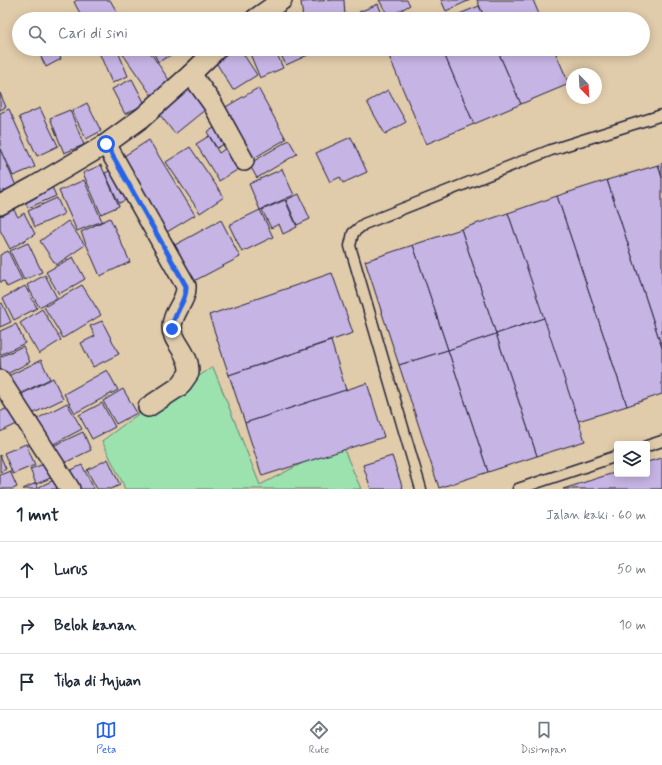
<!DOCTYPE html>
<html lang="id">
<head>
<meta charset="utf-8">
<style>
  :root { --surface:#fff; --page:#f6f6f7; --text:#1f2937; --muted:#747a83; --line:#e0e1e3; --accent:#2563eb }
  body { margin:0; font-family:Mynerve,sans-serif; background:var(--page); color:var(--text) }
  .controls { position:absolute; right:12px; bottom:12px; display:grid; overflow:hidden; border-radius:4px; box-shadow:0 2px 10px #0003 }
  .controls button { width:36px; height:36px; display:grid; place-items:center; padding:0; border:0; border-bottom:1px solid var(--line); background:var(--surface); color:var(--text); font:20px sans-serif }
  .compass { position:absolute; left:566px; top:68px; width:36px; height:36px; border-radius:50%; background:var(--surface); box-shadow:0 2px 10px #0003; rotate:156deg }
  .stop { position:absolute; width:12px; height:12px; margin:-9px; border:3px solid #2563eb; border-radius:50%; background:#fff }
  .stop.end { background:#2563eb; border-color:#fff; box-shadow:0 1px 4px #0008 }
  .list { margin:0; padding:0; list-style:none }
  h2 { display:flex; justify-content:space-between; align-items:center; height:52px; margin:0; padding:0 16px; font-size:17px }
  h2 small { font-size:13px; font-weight:400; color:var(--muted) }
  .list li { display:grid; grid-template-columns:26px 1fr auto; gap:12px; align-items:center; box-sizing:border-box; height:56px; padding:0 16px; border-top:1px solid var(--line) }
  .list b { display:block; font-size:15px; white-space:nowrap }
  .list em { font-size:13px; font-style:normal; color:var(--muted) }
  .icon { flex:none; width:22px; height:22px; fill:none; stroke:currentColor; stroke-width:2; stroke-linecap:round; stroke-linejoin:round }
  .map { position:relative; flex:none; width:662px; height:489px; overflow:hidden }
  .search { position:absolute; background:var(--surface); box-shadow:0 2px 10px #0003; left:12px; right:12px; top:12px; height:44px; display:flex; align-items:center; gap:10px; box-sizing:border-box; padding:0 14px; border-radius:22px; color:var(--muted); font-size:15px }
  .sheet { height:220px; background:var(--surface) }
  nav { display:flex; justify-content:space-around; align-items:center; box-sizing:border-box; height:56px; border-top:1px solid var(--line); background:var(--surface); font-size:11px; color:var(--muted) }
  nav a { display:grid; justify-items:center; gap:2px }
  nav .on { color:var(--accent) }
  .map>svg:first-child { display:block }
</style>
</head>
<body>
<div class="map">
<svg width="662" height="489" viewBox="0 0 662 489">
  <rect width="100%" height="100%" fill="#e0cbaa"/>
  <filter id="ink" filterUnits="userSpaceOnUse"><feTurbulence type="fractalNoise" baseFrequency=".025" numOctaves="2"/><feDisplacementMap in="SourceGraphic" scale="8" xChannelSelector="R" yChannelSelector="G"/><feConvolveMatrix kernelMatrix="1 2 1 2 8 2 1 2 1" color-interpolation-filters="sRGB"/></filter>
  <g filter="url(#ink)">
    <!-- green -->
    <path fill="#9be2af" stroke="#5e8275" d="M213 367 260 485 341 443 361 489H124V486L102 441 134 417Z"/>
    <!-- building -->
    <g fill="#c6b4e4" stroke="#22223b">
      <path d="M77 0H110L121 19H83L74 2Z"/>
      <path d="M334 0H344L345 19H303L301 2Z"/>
      <path d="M379 0H407L410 5 389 17Z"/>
      <path d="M441 0H470L446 11Z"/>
      <path d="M477 0H533L541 19H485Z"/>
      <path d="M378 4 384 19H361L359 12Z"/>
      <path d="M479 6 485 19H447Z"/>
      <path d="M37 49H57L61 59 46 67Z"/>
      <path d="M101 49H117L128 76 112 83 98 50Z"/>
      <path d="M127 49H148L171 83 152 96 122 53Z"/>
      <path d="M152 49H178L179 51 158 62Z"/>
      <path d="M223 49H240L257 75 233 90 212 56Z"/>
      <path d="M248 49H275L283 68 260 78Z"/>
      <path d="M278 49H305L308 55 286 65Z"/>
      <path d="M386 49H442L474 124 426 144Z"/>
      <path d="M442 49H497L521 104 474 124Z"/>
      <path d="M497 49H554L569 84 521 104Z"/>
      <path d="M132 79 145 104 125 114 112 89Z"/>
      <path d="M186 85 206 109 175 134 156 110Z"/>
      <path d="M258 88 286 139 249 161 219 111Z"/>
      <path d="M388 90 406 122 385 134 367 102Z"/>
      <path d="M0 93 6 107 0 110Z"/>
      <path d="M87 103 101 131 86 139 72 111Z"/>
      <path d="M40 108 58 146 37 156 19 117Z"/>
      <path d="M9 109 35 167 13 176 0 146V113Z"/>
      <path d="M70 110 84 145 64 153 50 118Z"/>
      <path d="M216 127 226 143 217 148 207 132Z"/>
      <path d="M209 136 219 153 229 146 242 167 219 181 196 144Z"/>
      <path d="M351 137 367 172 343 183 340 177 330 182 316 153Z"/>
      <path d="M149 140 195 215 167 232 121 158Z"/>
      <path d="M289 140 297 154 257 178 249 164Z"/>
      <path d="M190 147 224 197 200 213 166 162Z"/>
      <path d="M0 149 16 186 0 193Z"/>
      <path d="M662 163V178L658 165Z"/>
      <path d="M101 165 119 206 101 214 83 173Z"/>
      <path d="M658 165 662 178V348L607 180Z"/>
      <path d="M118 167 133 197 119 203 105 173Z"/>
      <path d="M282 169 294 195 260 210 249 184Z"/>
      <path d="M84 180 102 221 77 231 59 191Z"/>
      <path d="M607 180 662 348V394L627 406 557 196Z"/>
      <path d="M52 187 56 196 28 208 24 199Z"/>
      <path d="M299 194 310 219 297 225 286 200Z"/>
      <path d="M557 196 627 406 578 421 508 213Z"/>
      <path d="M57 198 64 214 35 227 28 211Z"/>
      <path d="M285 200 297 227 283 234 279 224 271 228 262 210Z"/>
      <path d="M9 202 18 217 24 213 35 234 10 249 0 230V207Z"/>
      <path d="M260 210 273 237 242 252 229 225Z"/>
      <path d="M508 213 544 318 496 334 461 229Z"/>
      <path d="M110 218 130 262 100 276 81 232Z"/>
      <path d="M221 220 240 257 194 281 175 245Z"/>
      <path d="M68 221 85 245 56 265 40 241Z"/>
      <path d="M461 229 496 334 448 350 413 245Z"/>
      <path d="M28 243 42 272 24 280 10 251Z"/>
      <path d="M413 245 448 350 399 365 365 261Z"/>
      <path d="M8 251 22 280 7 287 4 281 0 282V255Z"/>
      <path d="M73 257 85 279 59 294 46 272Z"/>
      <path d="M332 273 353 333 229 375 209 315Z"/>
      <path d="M45 275 57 298 39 307 27 285Z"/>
      <path d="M82 285 101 315 63 338 44 307Z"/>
      <path d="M25 286 37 308 14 320 3 298Z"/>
      <path d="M2 303 11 322 0 327V304Z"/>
      <path d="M42 309 61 340 39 354 20 323Z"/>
      <path d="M544 318 585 441 537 456 496 334Z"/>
      <path d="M102 321 119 354 93 367 81 343 95 336 90 326Z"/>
      <path d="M16 324 25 343 0 355V331Z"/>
      <path d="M496 334 537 456 488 472 448 350Z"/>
      <path d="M331 341 346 390 245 423 229 375Z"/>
      <path d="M23 346 30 362 1 377 0 357Z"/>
      <path d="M448 350 488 472 439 488 399 365Z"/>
      <path d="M41 360 50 379 15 396 6 377Z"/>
      <path d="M107 370 118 390 75 413 64 394Z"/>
      <path d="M53 378 63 399 32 414 22 394Z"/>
      <path d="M367 383 384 437 262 476 245 423Z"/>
      <path d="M123 389 137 413 116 424 103 401Z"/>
      <path d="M67 403 82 429 46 448 31 422Z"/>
      <path d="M102 403 115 427 92 439 79 415Z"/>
      <path d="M9 407 17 424 0 432V412Z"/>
      <path d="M83 432 91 450 60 465 51 447Z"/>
      <path d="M26 444 35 465 13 474 4 453Z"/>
      <path d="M0 455 6 469 0 472Z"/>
      <path d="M392 456 403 489H371L363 465Z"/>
      <path d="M662 458V489H563L617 472V474H647V462Z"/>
      <path d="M108 459 120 485 111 489H97L87 470Z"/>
      <path d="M47 463 58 475 36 484 30 469Z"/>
      <path d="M82 465 94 489H72L65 473Z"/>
      <path d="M10 471 17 487 13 489H0V475Z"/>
      <path d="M60 477 65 489H40L39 487Z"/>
      <path d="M36 483 38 489H23Z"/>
    </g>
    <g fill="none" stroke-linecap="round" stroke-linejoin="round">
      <defs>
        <g id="lane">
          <path d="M647 446 662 441"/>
          <path d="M421 489 350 246 353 233 364 224 551 150 662 115"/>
          <path d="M518 489 617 456"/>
        </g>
        <g id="street">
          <path d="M255 19 282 0"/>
          <path d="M191 74 212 103 244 161"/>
          <path d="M106 144 186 286C187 301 172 312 172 327 172 339 182 347 186 358 189 363 189 368 189 373L180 386 148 407"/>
          <path d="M0 205 35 186 106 144 143 117 164 98 191 74 217 49"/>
          <path d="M0 380 70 489"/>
        </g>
      </defs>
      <!-- lane casing -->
      <use href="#lane" stroke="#22223b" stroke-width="13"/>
      <!-- street casing -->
      <use href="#street" stroke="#22223b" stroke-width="22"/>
      <!-- lane -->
      <use href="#lane" stroke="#e0cbaa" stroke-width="10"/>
      <!-- street -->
      <use href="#street" stroke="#e0cbaa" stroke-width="19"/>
    </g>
  </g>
  <g fill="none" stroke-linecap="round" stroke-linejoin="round" filter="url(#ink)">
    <!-- route -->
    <path stroke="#2563eb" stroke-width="5" d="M106 144 186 286C187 301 173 313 172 329"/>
  </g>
</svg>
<div class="controls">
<button><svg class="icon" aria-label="layers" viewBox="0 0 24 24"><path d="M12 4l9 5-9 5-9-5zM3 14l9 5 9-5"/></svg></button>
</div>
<svg class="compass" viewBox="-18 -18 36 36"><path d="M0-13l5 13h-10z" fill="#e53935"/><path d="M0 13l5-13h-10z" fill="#747a83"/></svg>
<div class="stop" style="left:106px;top:144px"></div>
<div class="stop end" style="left:172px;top:329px"></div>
<div class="search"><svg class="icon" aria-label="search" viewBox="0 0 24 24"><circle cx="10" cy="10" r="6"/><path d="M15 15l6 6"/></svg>Cari di sini</div>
</div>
<section class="sheet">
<h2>1 mnt<small>Jalan kaki · 60 m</small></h2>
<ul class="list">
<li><svg class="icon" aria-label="ahead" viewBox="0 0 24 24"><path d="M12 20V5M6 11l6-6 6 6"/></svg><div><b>Lurus</b></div><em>50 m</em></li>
<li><svg class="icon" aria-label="right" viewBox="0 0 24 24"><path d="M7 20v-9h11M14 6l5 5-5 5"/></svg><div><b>Belok kanan</b></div><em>10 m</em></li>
<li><svg class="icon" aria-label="arrive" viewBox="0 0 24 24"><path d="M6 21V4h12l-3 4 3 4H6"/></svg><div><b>Tiba di tujuan</b></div></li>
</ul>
</section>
<nav>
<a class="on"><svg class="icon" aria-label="map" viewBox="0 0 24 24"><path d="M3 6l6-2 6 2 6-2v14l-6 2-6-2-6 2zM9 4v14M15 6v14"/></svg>Peta</a>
<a><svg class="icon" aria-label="directions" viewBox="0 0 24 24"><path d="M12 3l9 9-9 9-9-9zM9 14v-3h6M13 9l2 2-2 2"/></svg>Rute</a>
<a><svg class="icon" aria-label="saved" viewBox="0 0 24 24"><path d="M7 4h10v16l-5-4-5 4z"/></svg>Disimpan</a>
</nav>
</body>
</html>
